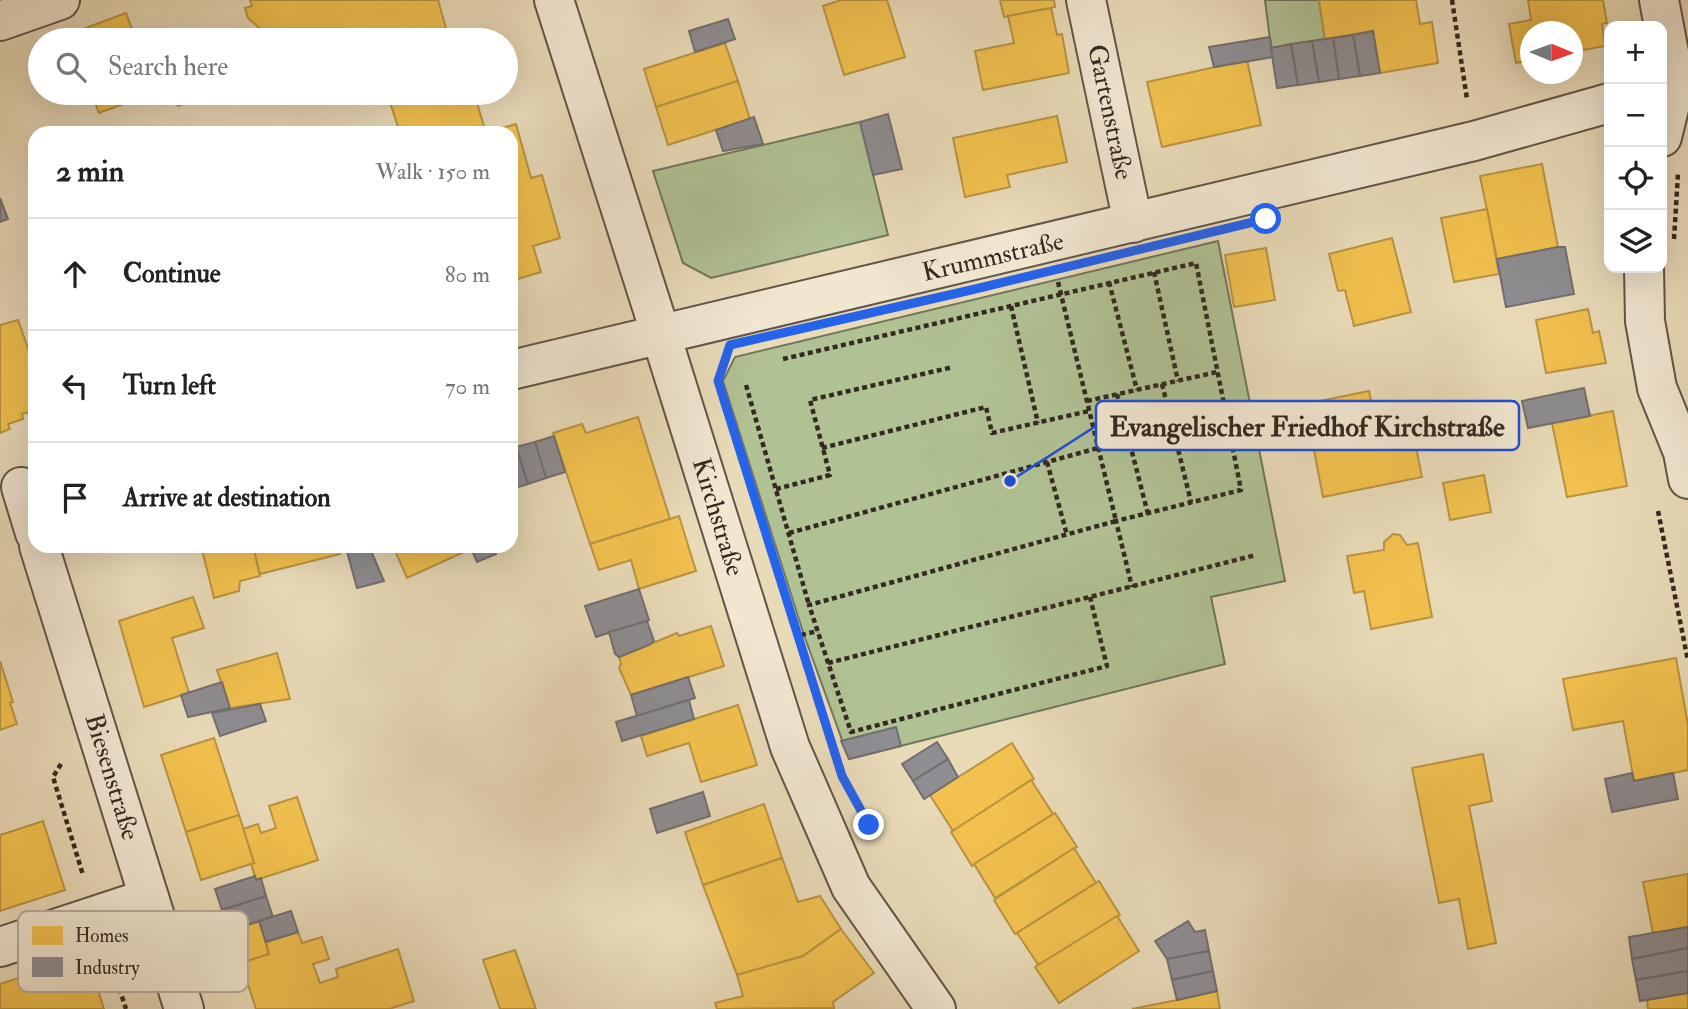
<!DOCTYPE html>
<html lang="en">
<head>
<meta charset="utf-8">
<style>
  :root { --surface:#fff; --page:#f6f6f6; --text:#222; --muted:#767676; --line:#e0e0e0 }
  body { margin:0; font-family:"IM FELL Double Pica",serif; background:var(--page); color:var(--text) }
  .controls { position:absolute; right:21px; top:21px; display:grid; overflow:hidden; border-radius:14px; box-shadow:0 7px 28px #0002 }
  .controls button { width:63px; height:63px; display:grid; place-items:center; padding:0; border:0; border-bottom:2px solid var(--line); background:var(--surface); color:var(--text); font:35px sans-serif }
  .compass { position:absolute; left:1520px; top:21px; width:63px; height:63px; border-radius:50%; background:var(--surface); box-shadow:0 7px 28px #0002; rotate:91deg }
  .stop { position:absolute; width:21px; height:21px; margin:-16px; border:5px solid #2563eb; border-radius:50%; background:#fff }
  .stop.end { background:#2563eb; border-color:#fff; box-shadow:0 2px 7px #0008 }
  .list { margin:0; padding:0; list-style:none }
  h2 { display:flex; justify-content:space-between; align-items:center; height:91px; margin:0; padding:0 28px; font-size:30px }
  h2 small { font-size:23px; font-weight:400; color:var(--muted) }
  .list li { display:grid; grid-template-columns:46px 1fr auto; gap:21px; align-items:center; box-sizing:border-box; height:112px; padding:0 28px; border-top:2px solid var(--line) }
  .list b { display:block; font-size:26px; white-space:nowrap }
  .list em { font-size:23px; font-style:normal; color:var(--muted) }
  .icon { flex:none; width:38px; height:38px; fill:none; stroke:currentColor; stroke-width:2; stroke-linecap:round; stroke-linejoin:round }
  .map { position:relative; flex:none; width:1688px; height:1009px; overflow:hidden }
  .search { position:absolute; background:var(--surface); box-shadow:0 7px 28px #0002; left:28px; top:28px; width:490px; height:77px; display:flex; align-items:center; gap:18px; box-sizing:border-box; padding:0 24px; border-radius:38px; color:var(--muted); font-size:26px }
  .panel { position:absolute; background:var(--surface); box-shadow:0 7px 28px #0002; left:28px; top:126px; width:490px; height:427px; border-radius:21px }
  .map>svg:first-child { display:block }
</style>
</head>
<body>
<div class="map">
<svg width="1688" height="1009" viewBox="0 0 1688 1009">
  <rect width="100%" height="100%" fill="#e9dab8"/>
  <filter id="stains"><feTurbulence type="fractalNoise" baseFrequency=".00286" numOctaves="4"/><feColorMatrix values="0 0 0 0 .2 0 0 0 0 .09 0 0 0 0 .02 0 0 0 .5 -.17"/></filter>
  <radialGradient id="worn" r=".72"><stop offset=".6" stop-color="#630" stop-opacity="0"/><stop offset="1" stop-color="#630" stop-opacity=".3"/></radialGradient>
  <!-- green -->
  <g fill="#b0c194" stroke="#72765b" stroke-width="2">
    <path d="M1265 0H1319L1325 39 1271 48Z"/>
    <path d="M860 122 888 235 711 278 683 263 653 171Z"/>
    <path d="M1218 241 1285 581 1211 597 1225 664 849 759 804 635 723 381 735 357Z"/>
  </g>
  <!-- homes -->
  <g fill="#f2c14e" stroke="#b99441" stroke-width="2">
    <path d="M250 0H438L446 28 436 31 439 40H273L248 18 245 8 252 6Z"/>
    <path d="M841 0H887L905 57 844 75 823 6Z"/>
    <path d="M1000 0H1054L1055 7 1004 17Z"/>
    <path d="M1319 0H1416L1420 24 1432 22 1438 63 1380 73 1373 31 1325 39Z"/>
    <path d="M1528 0H1603L1607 23 1602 24 1605 46 1572 52V32H1530V60L1516 63 1509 24 1531 20Z"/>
    <path d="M1051 8 1057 35 1062 34 1069 73 983 90 975 51 1014 43 1008 16Z"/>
    <path d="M126 13 136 40H72L69 34Z"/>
    <path d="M194 34 197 40H177Z"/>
    <path d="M725 43 738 81 656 107 644 69Z"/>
    <path d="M1247 60 1261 125 1162 147 1147 82Z"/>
    <path d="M738 81 750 119 668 145 656 107Z"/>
    <path d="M91 93H154L99 113Z"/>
    <path d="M173 93H213L178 106Z"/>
    <path d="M387 93H474L486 133 516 124 531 178 542 175 560 238 533 246 541 272 511 281V133H400Z"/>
    <path d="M1057 116 1067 162 1007 175 1010 187 965 197 953 138Z"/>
    <path d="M1542 164 1558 247 1497 259 1480 176Z"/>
    <path d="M1487 209 1499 274 1454 282 1441 218Z"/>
    <path d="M1392 238 1411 312 1354 326 1345 290 1338 291 1329 254Z"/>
    <path d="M1266 248 1275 300 1234 307 1225 255Z"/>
    <path d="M1588 309 1593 333 1599 331 1606 363 1546 373 1536 320Z"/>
    <path d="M18 320 35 368V410L22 414 23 419 8 424 10 429 0 433V325Z"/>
    <path d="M1369 391 1373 410 1418 401 1424 430 1413 432 1422 477 1323 497 1305 404Z"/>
    <path d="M1613 411 1627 486 1567 497 1552 423Z"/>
    <path d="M638 417 670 519 590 544 553 433 582 424 586 433Z"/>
    <path d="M1484 475 1491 512 1450 520 1443 483Z"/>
    <path d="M679 516 696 571 639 589 631 560 599 570 590 544Z"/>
    <path d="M1393 534 1400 535 1407 545 1418 543 1432 617 1371 629 1364 591 1354 593 1347 556 1384 550V542Z"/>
    <path d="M201 546H253L260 576 240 581 239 591 214 598Z"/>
    <path d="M253 546H339L340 554 260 574Z"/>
    <path d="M393 546H470L471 549 407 578Z"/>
    <path d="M193 597 204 628 172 638 189 693 144 707 119 621Z"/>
    <path d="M711 626 724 666 631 695 619 668 621 664 619 657 677 633 679 636Z"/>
    <path d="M277 653 290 699 230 708 217 670Z"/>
    <path d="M1676 658 1688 725V770L1634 781 1623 721 1573 730 1563 679Z"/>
    <path d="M0 661 13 702 10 703 17 724 0 730Z"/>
    <path d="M738 705 757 765 701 782 689 743 647 756 641 736Z"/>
    <path d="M214 738 239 815 186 832 161 755Z"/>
    <path d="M1012 743 1034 779 953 831 930 795Z"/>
    <path d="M1483 754 1492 801 1469 806 1496 943 1468 949 1459 899 1439 903 1412 768Z"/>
    <path d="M1031 780 1053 814 972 866 951 832Z"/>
    <path d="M297 797 318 860 256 880 251 864 254 863 243 829 258 824 261 833 276 828 269 806Z"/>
    <path d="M764 804 782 858 703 885 685 832Z"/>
    <path d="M1055 813 1077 847 995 898 974 864Z"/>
    <path d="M239 815 254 863 201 880 186 832Z"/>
    <path d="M43 821 65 890 0 911V835Z"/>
    <path d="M1074 848 1096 883 1015 934 994 900Z"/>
    <path d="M782 858 798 902 820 896 841 929 803 956 737 975 703 885Z"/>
    <path d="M1688 874V927L1653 933 1643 882Z"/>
    <path d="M1099 881 1120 915 1039 966 1017 933Z"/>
    <path d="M1117 916 1139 951 1059 1003 1035 967Z"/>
    <path d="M259 921 269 954 241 963 231 930Z"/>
    <path d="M841 929 874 973 833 1002 834 1008 717 1009 715 1003 743 996 737 975 803 956Z"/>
    <path d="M298 932 302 943 322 937 329 959 313 964 320 983 338 977 336 969 398 949 414 1001 389 1009H256L241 963 269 954 266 942Z"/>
    <path d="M515 950 536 1009H500L483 960Z"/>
    <path d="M87 956 104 1009H0V984Z"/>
    <path d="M1217 991 1220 1009H1132L1177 1000Z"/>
    <path d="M1688 993V1009H1648L1647 1000Z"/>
  </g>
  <!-- industry -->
  <g fill="#8d8d92" stroke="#726f70" stroke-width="2">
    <path d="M728 19 735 39 695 52 689 31Z"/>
    <path d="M1373 31 1380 73 1360 76 1353 35Z"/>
    <path d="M1353 35 1360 76 1339 79 1333 38Z"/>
    <path d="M1270 37 1273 57 1214 67 1209 47Z"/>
    <path d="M1333 38 1339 79 1319 82 1312 41Z"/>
    <path d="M1312 41 1319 82 1298 85 1291 44Z"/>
    <path d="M1291 44 1298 85 1277 88 1271 48Z"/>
    <path d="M888 114 902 169 873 175 860 122Z"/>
    <path d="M754 117 763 144 723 151 716 130Z"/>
    <path d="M0 198 8 219 0 222Z"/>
    <path d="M1558 247H1565L1574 294 1506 307 1497 259Z"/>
    <path d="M1584 388 1590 416 1528 428 1522 401Z"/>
    <path d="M554 436 565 472 546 478 535 442Z"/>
    <path d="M535 442 546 478 528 484 516 447Z"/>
    <path d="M516 447 528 484 511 489V449Z"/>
    <path d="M353 546H369L384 581 357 588 346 548Z"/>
    <path d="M470 546H492L496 554 477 562Z"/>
    <path d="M639 589 649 620 596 637 585 606Z"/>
    <path d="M647 621 654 641 649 645 619 657 615 654 609 632Z"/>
    <path d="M688 677 695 698 637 716 631 695Z"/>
    <path d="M222 682 230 708 188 717 181 695Z"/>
    <path d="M689 700 694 719 622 741 616 722Z"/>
    <path d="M260 704 266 721 220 736 212 713Z"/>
    <path d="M896 727 901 746 849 759 841 741Z"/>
    <path d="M937 742 948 759 913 781 902 764Z"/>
    <path d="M948 759 958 777 924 799 913 781Z"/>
    <path d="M1632 773 1634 781 1673 773 1678 799 1612 812 1605 779Z"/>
    <path d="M703 792 710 816 657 833 650 809Z"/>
    <path d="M255 876 256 880 261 878 266 896 222 910 215 889Z"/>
    <path d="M266 896 273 917 228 931 222 910Z"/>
    <path d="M291 911 298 932 266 942 259 921Z"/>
    <path d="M1188 921 1195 932 1205 930 1209 951 1167 959 1155 941Z"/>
    <path d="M1688 927V948L1632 959 1629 937Z"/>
    <path d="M1688 948V971L1636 980 1632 959Z"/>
    <path d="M1209 951 1213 971 1172 980 1167 959Z"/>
    <path d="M1213 971 1217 991 1177 1000 1172 980Z"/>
    <path d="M1688 971V993L1640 1001 1636 980Z"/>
  </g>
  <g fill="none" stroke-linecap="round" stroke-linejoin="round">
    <defs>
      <g id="minor">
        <path d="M554 0 661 335 790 747 851 887 936 1009"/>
        <path d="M1086 0 1133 223"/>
        <path d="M1659 0 1675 84 1662 137"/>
        <path d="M0 21 60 0"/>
        <path d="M1644 268 1645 321 1657 388 1683 452 1688 479"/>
        <path d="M511 370 1474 141 1609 103"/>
        <path d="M21 487 35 533"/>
        <path d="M39 546 184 1009"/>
        <path d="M0 947 149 898"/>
      </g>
    </defs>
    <!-- minor casing -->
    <use href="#minor" stroke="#615648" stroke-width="42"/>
    <!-- path -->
    <g stroke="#342a22" stroke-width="4.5" stroke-dasharray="5 3.5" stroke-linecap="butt">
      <path d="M1452 0 1467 99"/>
      <path d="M1674 239 1678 174"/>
      <path d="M1154 272 1178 381"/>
      <path d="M1058 282 1116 521 809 605 851 732 1107 666 1090 597"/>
      <path d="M1109 282 1137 390"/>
      <path d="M1011 306 1038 423"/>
      <path d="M783 359 1196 263 1241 490 1116 521 1132 587"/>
      <path d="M1162 384 1191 502"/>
      <path d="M746 385 809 605"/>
      <path d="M1117 394 1148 514"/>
      <path d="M1087 401 1217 372"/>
      <path d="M822 448 986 407 992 433 1089 411"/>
      <path d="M1047 462 1067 535"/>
      <path d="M776 489 830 475 810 400 953 367"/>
      <path d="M1658 511 1688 661"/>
      <path d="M789 533 1098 448"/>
      <path d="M801 635 818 631"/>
      <path d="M828 663 1256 555"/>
      <path d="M61 764 53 777 83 875"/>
      <path d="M109 956 126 1009"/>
    </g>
    <!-- minor -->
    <use href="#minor" stroke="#f1e7d1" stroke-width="38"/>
  </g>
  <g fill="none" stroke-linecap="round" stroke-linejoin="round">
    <!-- route -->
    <path stroke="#2563eb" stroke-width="9" d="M869 825 842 776 718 381 730 345 971 290 1266 219"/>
  </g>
  <g text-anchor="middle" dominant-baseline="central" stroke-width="7" stroke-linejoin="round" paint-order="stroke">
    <!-- street labels -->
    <g font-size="26" fill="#342a22" stroke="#f1e7d1">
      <text transform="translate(1110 112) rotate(78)">Gartenstraße</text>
      <text transform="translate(993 257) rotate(-13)">Krummstraße</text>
      <text transform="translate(718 517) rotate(73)">Kirchstraße</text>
      <text transform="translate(112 777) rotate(73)">Biesenstraße</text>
    </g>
  </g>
  <!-- legend -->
  <rect x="18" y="911" width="230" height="81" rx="10" fill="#f1e7d1" stroke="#b8ae9c" stroke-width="2"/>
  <rect x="32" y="926" width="31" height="19" fill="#f2c14e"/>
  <rect x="32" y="957" width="31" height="20" fill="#8d8d92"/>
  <g font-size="19" fill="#342a22">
    <text x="75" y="942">Homes</text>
    <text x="75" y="974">Industry</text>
  </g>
  <!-- callouts -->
  <path fill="none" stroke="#1d4ed8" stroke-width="2.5" d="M1010 481L1096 426"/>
  <circle fill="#1d4ed8" stroke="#f1e7d1" stroke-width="2.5" cx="1010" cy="481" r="7"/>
  <rect fill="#f1e7d1" stroke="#1d4ed8" stroke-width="2.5" x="1096" y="401" width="423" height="49" rx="7"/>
  <g font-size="28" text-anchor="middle" font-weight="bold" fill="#342a22">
    <text x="1307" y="436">Evangelischer Friedhof Kirchstraße</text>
  </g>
  <rect width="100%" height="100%" filter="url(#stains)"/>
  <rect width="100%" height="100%" fill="url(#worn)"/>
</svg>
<div class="controls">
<button>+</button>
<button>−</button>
<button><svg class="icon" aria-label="locate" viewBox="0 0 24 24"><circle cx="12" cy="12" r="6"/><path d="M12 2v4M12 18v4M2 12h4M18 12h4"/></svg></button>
<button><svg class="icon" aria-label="layers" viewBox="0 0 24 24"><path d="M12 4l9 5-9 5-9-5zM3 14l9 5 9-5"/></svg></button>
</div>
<svg class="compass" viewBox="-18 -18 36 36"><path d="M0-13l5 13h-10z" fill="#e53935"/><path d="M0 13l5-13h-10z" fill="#767676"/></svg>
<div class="stop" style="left:1266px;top:219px"></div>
<div class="stop end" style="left:869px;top:825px"></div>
<div class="search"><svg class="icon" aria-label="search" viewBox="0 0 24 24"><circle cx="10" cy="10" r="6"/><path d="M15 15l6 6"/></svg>Search here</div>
<section class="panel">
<h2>2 min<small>Walk · 150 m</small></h2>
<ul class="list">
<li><svg class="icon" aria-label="ahead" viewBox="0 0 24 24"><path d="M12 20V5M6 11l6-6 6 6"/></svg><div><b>Continue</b></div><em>80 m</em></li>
<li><svg class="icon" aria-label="left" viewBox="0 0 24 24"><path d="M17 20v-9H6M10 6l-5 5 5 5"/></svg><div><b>Turn left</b></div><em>70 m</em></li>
<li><svg class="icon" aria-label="arrive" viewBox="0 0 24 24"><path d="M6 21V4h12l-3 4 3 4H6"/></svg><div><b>Arrive at destination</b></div></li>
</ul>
</section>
</div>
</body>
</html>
